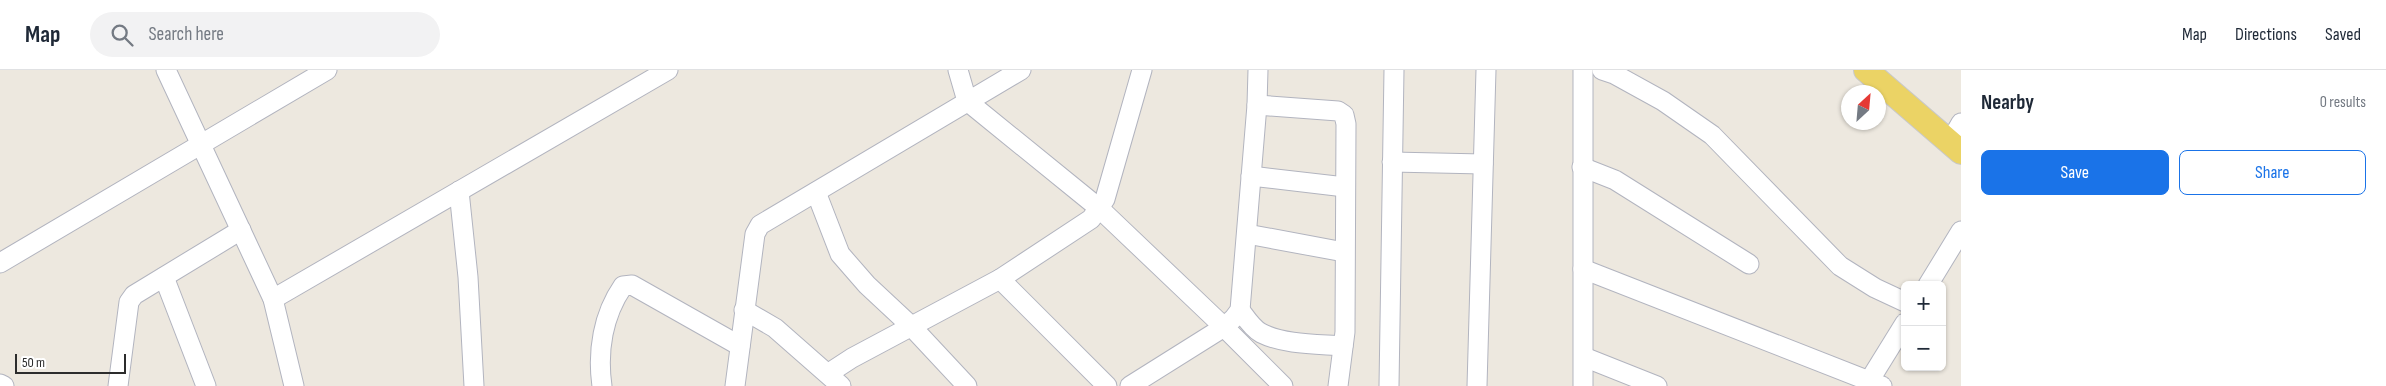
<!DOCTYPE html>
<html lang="en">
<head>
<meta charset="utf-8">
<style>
  :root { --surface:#fff; --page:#f2f2f3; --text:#1f2937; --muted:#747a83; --line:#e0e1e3; --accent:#1a73e8 }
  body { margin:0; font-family:"Sofia Sans Condensed",sans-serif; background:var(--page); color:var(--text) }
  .controls { position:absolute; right:15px; bottom:15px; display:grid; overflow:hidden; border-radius:8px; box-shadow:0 1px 4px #0004 }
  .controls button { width:45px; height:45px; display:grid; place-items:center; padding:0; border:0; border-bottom:1px solid var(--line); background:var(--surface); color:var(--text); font:25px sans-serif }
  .compass { position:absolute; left:1841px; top:15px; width:45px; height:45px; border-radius:50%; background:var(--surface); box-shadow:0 1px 4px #0004; rotate:26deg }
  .scale { position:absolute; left:15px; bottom:12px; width:111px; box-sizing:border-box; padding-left:5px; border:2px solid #2c2c2c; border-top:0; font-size:14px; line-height:18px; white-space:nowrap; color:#2c2c2c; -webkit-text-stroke:4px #fff; paint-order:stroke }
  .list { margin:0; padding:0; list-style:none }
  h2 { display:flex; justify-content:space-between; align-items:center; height:65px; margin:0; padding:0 20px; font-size:21px }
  h2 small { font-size:16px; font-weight:400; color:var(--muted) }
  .actions { display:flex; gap:10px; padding:15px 20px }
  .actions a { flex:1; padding:11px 0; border:1px solid var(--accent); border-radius:8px; text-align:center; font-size:18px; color:var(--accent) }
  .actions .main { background:var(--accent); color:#fff }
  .icon { flex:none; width:28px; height:28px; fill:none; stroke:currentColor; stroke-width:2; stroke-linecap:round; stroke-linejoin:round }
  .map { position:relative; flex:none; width:1961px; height:316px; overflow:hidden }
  header { display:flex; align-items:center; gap:30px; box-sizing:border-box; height:70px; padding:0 25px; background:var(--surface); border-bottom:1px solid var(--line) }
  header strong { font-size:24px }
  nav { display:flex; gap:28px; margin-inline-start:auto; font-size:18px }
  .search { width:350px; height:45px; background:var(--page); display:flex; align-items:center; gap:12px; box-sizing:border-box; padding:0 18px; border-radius:28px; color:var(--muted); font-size:19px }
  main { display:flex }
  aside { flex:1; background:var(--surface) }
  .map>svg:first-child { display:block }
</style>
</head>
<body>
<header>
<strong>Map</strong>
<div class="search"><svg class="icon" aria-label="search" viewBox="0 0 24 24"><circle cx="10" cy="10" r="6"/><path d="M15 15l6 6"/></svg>Search here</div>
<nav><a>Map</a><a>Directions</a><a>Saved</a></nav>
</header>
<main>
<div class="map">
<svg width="1961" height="316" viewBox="0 0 1961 316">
  <rect width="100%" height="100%" fill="#ede8df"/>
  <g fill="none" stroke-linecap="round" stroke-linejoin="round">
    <defs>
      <g id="minor">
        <path d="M166 0 273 229 294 316"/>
        <path d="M958 0 967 31 1100 139 1224 257 1283 316"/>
        <path d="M1583 0V316"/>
        <path d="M1602 0 1614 4 1663 31 1712 65 1840 196 1875 218 1905 232"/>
        <path d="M1257 35 1338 41 1344 45 1346 54 1345 262 1338 316"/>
        <path d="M1950 72 1961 53"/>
        <path d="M1392 92 1483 94"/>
        <path d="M1582 97 1615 110 1749 194"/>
        <path d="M1251 106 1345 117"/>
        <path d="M459 121 468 207 474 316"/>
        <path d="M816 122 840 184 867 215 911 256 967 316"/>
        <path d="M1247 164 1344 182"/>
        <path d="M0 193 327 0"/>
        <path d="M1583 199 1882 316"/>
        <path d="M164 207 206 316"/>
        <path d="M1000 209 1107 316"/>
        <path d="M1928 215 1961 161"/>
        <path d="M273 229 668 0"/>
        <path d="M744 240 775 258 841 316"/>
        <path d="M1240 240C1246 248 1252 258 1261 263 1285 275 1317 274 1343 276"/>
        <path d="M1584 287 1657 316"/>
        <path d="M829 303 852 288 1000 209 1091 149 1105 129 1142 0"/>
        <path d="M0 314 4 316"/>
        <path d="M118 316 129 232 134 225 241 160"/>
        <path d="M602 316C597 281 603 245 623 216L632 215 740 276"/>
        <path d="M735 316 755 164 760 155 1021 0"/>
        <path d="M1130 316 1224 257 1234 248 1240 240 1257 35 1258 0"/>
        <path d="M1389 316 1394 0"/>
        <path d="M1477 316 1486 0"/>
        <path d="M1866 316 1905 253"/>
      </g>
      <path id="major" d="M1866 0 1961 82"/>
    </defs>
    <!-- minor casing -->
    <use href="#minor" stroke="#b2b4bf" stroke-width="21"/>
    <!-- major casing -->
    <use href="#major" stroke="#c8c8c8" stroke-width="26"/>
    <!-- minor -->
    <use href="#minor" stroke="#fff" stroke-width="19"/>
    <!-- major -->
    <use href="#major" stroke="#ebd365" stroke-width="24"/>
  </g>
</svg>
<div class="controls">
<button>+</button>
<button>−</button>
</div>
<svg class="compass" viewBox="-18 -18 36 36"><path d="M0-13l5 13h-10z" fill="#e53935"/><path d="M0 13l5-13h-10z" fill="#747a83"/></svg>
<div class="scale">50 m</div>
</div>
<aside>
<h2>Nearby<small>0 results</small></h2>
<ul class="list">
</ul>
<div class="actions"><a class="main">Save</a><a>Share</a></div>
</aside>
</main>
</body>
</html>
